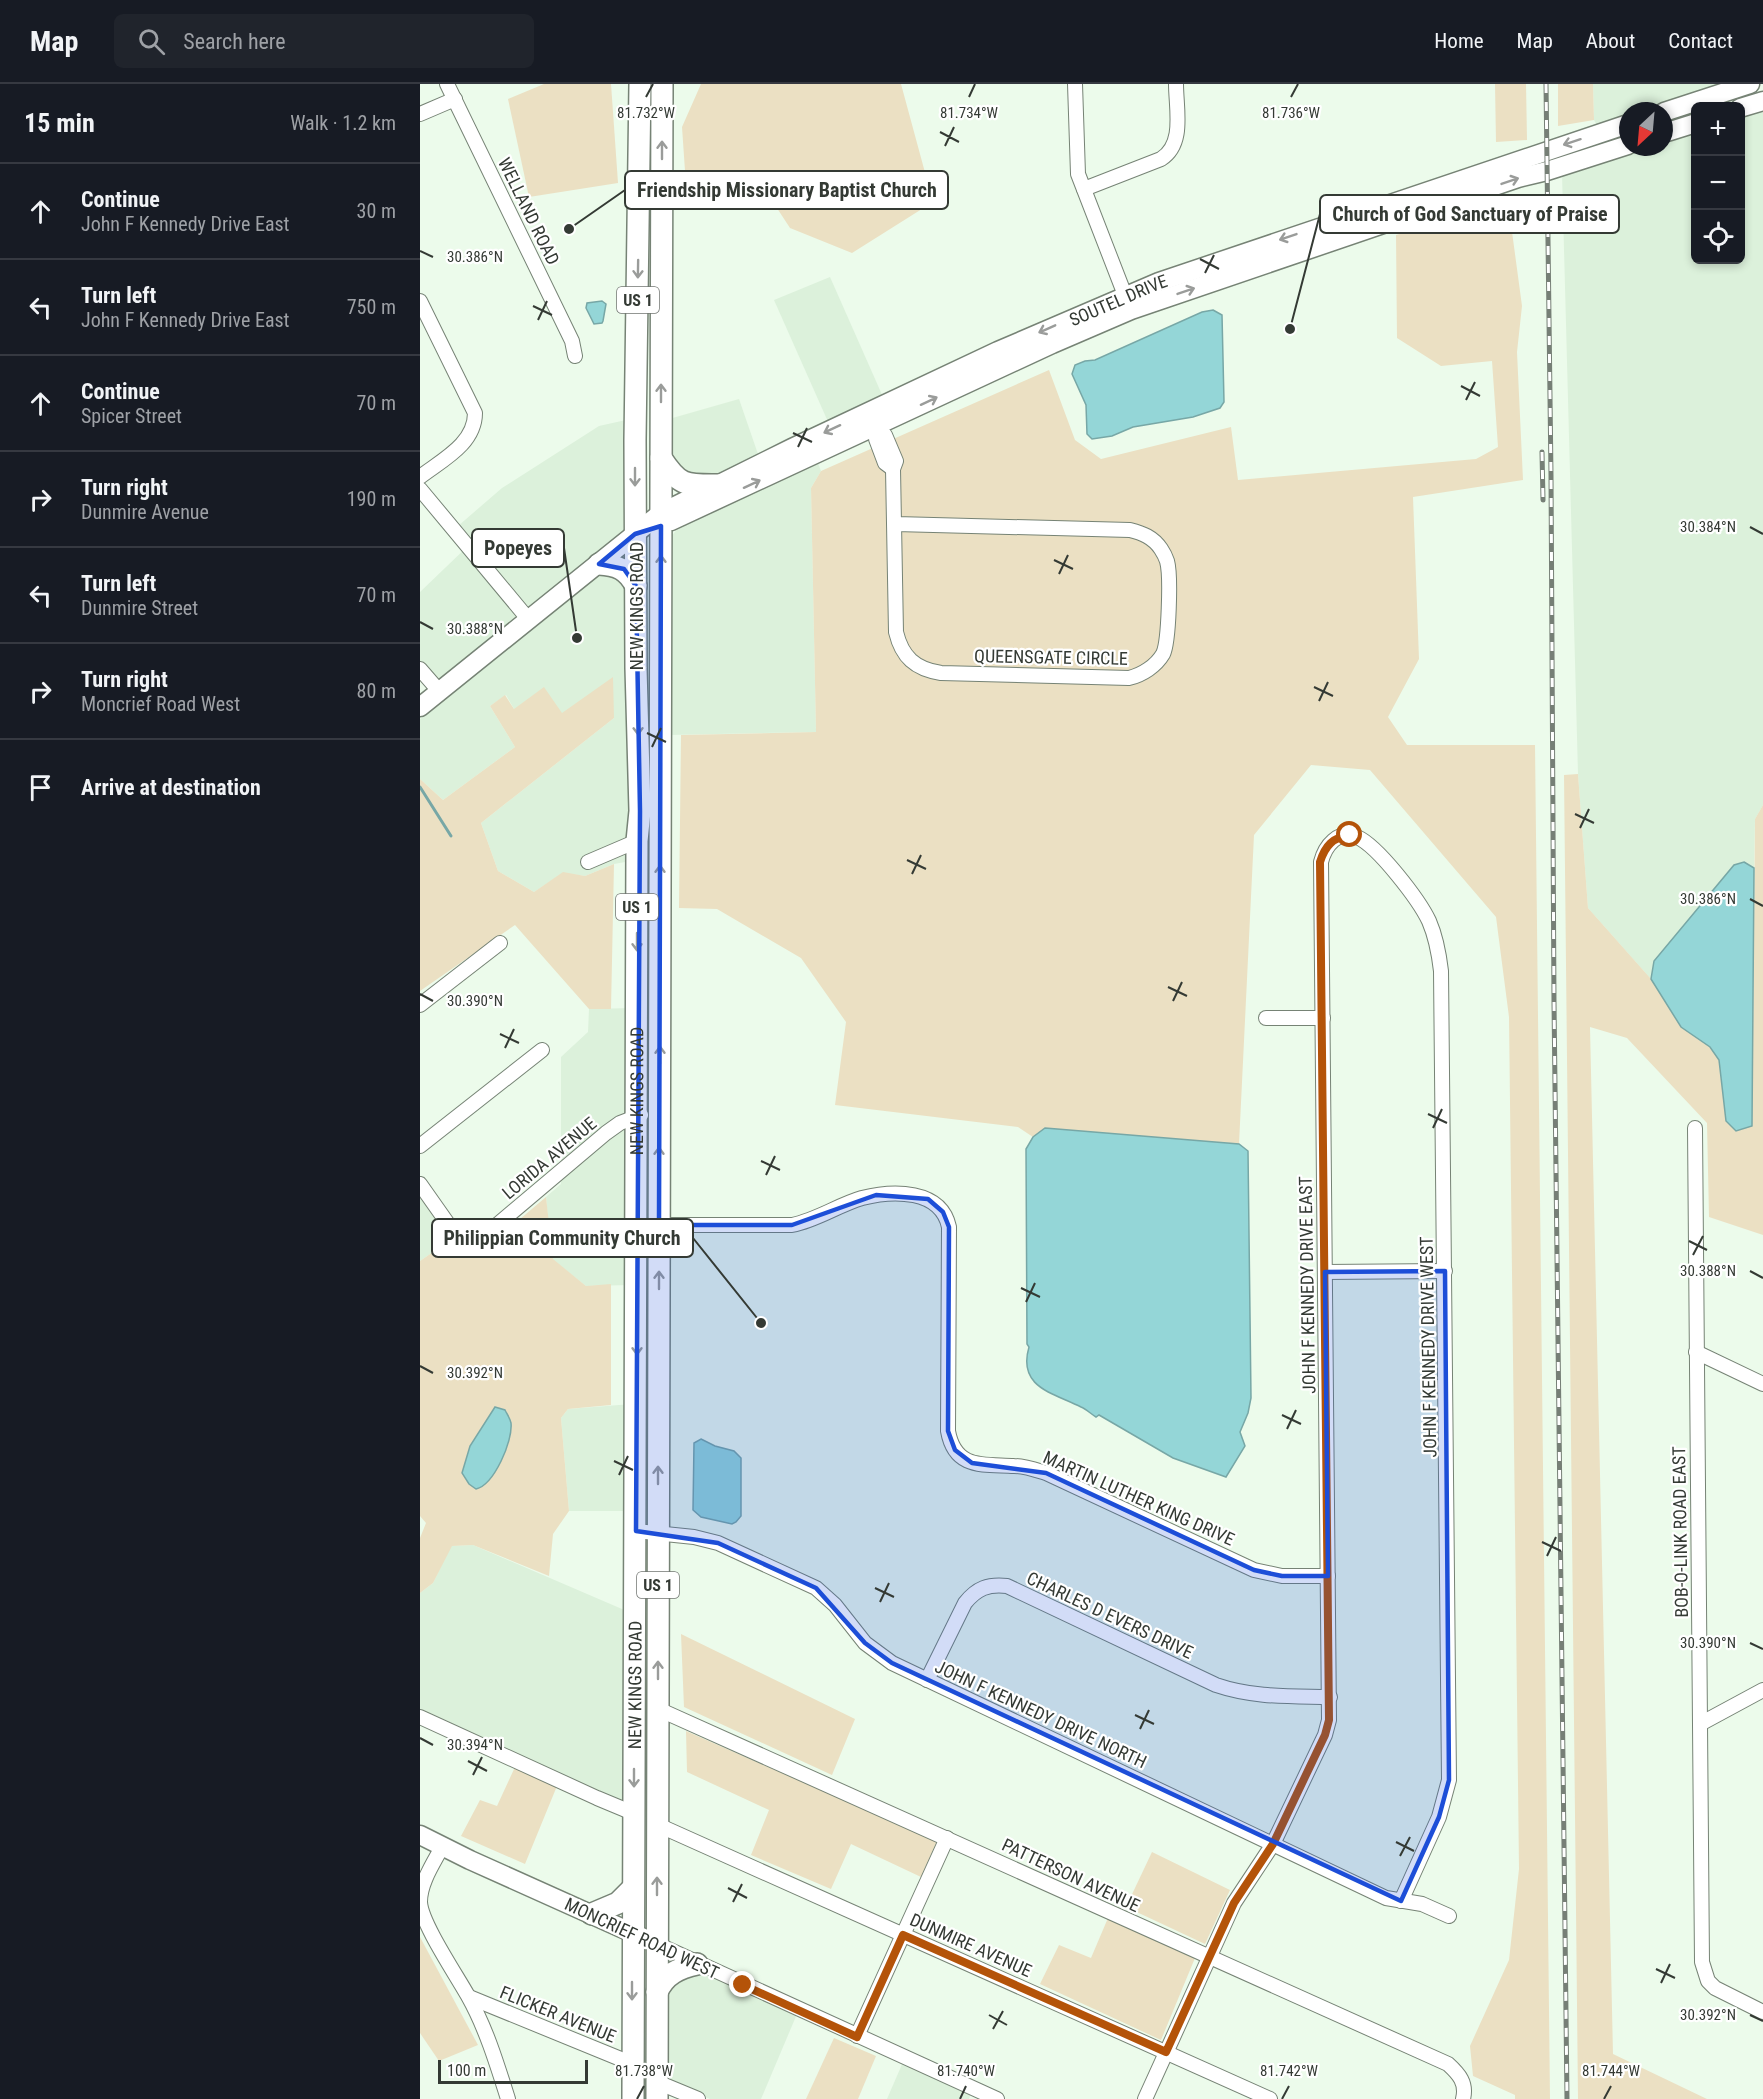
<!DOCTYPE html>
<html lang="en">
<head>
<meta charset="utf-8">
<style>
  :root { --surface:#171b24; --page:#20242c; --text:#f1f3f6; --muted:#9ea1a6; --line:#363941 }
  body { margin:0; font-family:"Roboto Condensed",sans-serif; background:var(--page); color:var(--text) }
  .controls { position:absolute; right:18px; top:18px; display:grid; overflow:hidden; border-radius:9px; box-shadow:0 3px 9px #0003 }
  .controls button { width:54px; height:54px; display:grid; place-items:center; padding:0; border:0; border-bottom:2px solid var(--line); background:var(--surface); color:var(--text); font:30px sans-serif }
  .compass { position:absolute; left:1199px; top:18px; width:54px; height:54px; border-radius:50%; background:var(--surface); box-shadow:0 3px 9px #0003; rotate:206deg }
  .scale { position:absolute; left:18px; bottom:15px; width:150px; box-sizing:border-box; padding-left:6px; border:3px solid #343a34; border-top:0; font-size:16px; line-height:21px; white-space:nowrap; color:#343a34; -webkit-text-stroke:4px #fff; paint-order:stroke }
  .stop { position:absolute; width:18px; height:18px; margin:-14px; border:4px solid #b45309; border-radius:50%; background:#fff }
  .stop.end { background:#b45309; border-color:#fff; box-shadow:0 2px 6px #0008 }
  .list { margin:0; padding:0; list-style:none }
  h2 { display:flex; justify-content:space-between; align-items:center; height:78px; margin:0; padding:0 24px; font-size:26px }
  h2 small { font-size:20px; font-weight:400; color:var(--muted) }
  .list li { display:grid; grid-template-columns:39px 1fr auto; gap:18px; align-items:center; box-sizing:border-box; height:96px; padding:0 24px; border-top:2px solid var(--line) }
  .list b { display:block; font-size:22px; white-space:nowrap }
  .list p { margin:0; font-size:20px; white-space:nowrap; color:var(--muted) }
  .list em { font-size:20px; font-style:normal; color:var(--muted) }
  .icon { flex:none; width:33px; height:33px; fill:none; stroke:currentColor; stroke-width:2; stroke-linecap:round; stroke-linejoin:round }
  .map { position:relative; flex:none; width:1343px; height:2015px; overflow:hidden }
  header { display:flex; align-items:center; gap:36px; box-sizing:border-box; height:84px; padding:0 30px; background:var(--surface); border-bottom:2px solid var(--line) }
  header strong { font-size:28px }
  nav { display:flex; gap:33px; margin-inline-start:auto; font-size:21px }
  .search { width:420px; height:54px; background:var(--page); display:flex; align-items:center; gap:15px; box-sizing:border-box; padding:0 21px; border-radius:9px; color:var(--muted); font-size:22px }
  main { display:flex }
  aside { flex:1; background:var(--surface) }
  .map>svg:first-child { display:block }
</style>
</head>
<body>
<header>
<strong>Map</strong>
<div class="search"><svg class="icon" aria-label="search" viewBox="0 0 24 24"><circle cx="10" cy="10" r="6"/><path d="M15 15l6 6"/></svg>Search here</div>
<nav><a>Home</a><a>Map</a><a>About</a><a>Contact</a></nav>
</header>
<main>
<aside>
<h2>15 min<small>Walk · 1.2 km</small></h2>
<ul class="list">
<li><svg class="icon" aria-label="ahead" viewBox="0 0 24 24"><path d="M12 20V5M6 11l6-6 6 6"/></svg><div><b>Continue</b><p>John F Kennedy Drive East</p></div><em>30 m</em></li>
<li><svg class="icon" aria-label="left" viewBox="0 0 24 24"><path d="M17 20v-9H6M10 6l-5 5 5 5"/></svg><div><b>Turn left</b><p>John F Kennedy Drive East</p></div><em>750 m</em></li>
<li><svg class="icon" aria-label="ahead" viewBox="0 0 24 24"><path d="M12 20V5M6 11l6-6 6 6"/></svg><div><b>Continue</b><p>Spicer Street</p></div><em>70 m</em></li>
<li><svg class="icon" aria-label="right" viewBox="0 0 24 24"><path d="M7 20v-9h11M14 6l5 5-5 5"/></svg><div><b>Turn right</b><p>Dunmire Avenue</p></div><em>190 m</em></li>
<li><svg class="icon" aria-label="left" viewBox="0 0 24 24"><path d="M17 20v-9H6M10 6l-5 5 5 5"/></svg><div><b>Turn left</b><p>Dunmire Street</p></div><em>70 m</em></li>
<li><svg class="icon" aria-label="right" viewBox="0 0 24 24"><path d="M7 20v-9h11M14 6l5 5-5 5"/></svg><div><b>Turn right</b><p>Moncrief Road West</p></div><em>80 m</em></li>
<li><svg class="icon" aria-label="arrive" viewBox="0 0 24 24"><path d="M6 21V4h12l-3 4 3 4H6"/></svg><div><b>Arrive at destination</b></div></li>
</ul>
</aside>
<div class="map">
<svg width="1343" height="2015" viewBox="0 0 1343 2015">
  <rect width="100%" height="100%" fill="#ecfbeb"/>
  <!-- built -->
  <g fill="#dcf1db">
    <path d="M1173 0H1306L1225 27H1208V33L1178 43 1174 36Z"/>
    <path d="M1343 25V721L1335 735 1334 784 1324 778 1234 877 1231 895 1168 824 1158 690 1142 90 1227 63H1244V57L1275 47 1276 176H1320L1321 33Z"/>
    <path d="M410 193 463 313 409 340 354 216Z"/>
    <path d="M319 315 339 373 287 395 276 397 251 381 249 335Z"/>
    <path d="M206 336 203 448 18 598 0 577V508L51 459 38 442 82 404 179 342Z"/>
    <path d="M398 379 401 387 391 404 396 648 249 651 250 454 259 443Z"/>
    <path d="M188 488 207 491 211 777 194 780 165 792 143 789 114 808 78 787 61 739 194 634 94 625 86 611 70 622 95 663 23 716 0 695V635L176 494Z"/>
    <path d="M213 924 212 1201 166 1202 132 1175 126 1113 141 1100V973L168 948 169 925Z"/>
    <path d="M0 1108 28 1147 23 1161 0 1177Z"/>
    <path d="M212 1320V1427H149L141 1334 148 1325Z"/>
    <path d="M53 1461 209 1528 207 1722 4 1626 0 1633V1509L13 1499 31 1462Z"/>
    <path d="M281 1888 377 1930 341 2015H290L246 1996 245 1913 256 1894Z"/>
    <path d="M483 1978 551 2009 549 2015H467Z"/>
  </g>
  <!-- green -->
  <g fill="#ebe0c3">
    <path d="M124 0H191L198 99 109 113 88 15Z"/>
    <path d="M281 0H481L513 118 432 169 370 144 353 118 267 116 262 43Z"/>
    <path d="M1075 0H1106L1107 56 1076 58Z"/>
    <path d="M1138 0H1173L1174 36 1138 42Z"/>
    <path d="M1088 118 1102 222 1097 268 1103 396 993 413 999 575 968 633 987 661H1115L1130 2015H1095V2011L1053 1992 1050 1962 1089 1876 1099 1785 1089 933 1076 833 950 686 891 681 834 751 819 1060 625 1044 613 1053 598 1043 415 1021 426 938 381 874 297 825 259 824 261 651 396 648 391 404 401 387 629 286 655 356 681 375 811 343 818 396 1056 375 1078 363 1072 277 1021 282 977 254 976 151Z"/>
    <path d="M193 593 194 634 61 739 78 787 114 808 143 788 165 792 194 780 191 925H169L95 841 0 907V695L23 716 95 663 70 622 85 611 94 625 124 603 142 629Z"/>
    <path d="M1158 690 1168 824 1231 895 1261 943 1290 963 1299 976 1306 1037 1332 1041 1335 735 1343 721V1151L1289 1133 1287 1039 1207 954 1170 943 1193 1970 1287 2015H1158L1144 691Z"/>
    <path d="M126 1113 133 1175 166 1202 191 1200V1321L148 1325 141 1334 149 1427 133 1450 129 1492 53 1461 32 1462 13 1499 0 1509V1454L6 1439 0 1432V1177L23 1161 41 1173 54 1174Z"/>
    <path d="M261 1550 435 1635 412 1691 264 1623Z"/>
    <path d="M266 1647 517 1757 501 1793 431 1760 411 1805 331 1771 349 1726 267 1688Z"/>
    <path d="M95 1683 137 1702 105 1780 41 1752 60 1716 77 1722Z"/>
    <path d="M732 1768 810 1806 785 1860 706 1823Z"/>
    <path d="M688 1834 775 1874 741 1956 620 1900 639 1861 671 1874Z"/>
    <path d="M0 1853 58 1961 19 1977 0 1949Z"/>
    <path d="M414 1954 456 1972 438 2015H386Z"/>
  </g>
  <!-- water -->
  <g fill="#94d6d7" stroke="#77a7a6" stroke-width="1.5">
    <path d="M182 217 186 220 183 237 182 239 174 240 166 224 167 219Z"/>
    <path d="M793 226 802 231 804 318 800 324 773 333 713 343 692 352 672 355 667 350 666 321 652 290 655 281 665 277 675 276 782 228Z"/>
    <path d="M1324 778 1334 784 1332 1042 1316 1047 1306 1037 1299 976 1290 963 1261 943 1231 895 1234 877 1314 781Z"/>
    <path d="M625 1044 819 1060 828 1067 831 1314 828 1329 820 1348 825 1362 806 1393 753 1374 679 1331 676 1333C671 1330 666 1325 661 1323 634 1309 597 1304 609 1263L607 1260 606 1065 613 1053Z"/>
    <path d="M75 1323 85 1326C87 1330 90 1334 91 1339 93 1357 74 1401 56 1405L49 1400 42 1389 50 1362Z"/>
    <path d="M281 1355 295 1362 314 1367 321 1374V1432L316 1438 312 1440 281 1433 273 1426 274 1359Z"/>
  </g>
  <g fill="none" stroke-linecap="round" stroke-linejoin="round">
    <!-- stream -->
    <path stroke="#77a7a6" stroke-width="3" d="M0 703 31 752"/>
    <defs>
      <g id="minor">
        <path d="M27 0 152 257 155 272"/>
        <path d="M655 0 658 90 708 219"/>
        <path d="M0 30 35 15"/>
        <path d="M664 105 741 75C765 60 756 25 756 0"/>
        <path d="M0 217 55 329C55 360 22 376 0 393"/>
        <path d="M455 340 458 348 456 355 465 379 473 385"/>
        <path d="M458 348 465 351 476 377 473 385 476 548C482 573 495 585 521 589L709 594C722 591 736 582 743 570 749 558 751 491 747 477 746 474 743 468 741 465 733 453 722 449 710 446L476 440"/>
        <path d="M0 405 109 536"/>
        <path d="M0 585 20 608"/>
        <path d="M168 778 217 757"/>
        <path d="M0 921 80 859"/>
        <path d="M846 934H903"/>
        <path d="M1275 1044 1282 1878 1288 1897 1295 1904 1343 1928"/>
        <path d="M0 1062 122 966"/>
        <path d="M0 1100 38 1154 48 1158 58 1157 186 1049 200 1039 221 1031"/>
        <path d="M231 1141H372C397 1136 418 1121 442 1114 473 1106 521 1105 529 1143L528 1347C535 1386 564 1380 594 1382 605 1382 616 1386 626 1389L834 1486 862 1492H908"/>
        <path d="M905 1188 1025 1187"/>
        <path d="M1276 1268 1343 1300"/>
        <path d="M216 1447 274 1453 298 1459 396 1504 415 1521 445 1559 472 1579 966 1814 1002 1820 1029 1832"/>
        <path d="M507 1596 545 1519C557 1504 568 1500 587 1502L796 1601C834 1614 871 1612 910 1613"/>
        <path d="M238 1625 1028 1980C1039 1990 1047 1999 1043 2015"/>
        <path d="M0 1633 177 1714 213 1729"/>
        <path d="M1280 1640 1343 1606"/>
        <path d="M238 1741 850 2015"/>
        <path d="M22 1763C13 1780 0 1799 0 1818 1 1839 37 1892 48 1912 66 1944 77 1980 88 2015"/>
        <path d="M237 1860 577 2015"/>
        <path d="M49 1913 213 1980"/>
        <path d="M437 1952 527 1754"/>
        <path d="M237 1998 278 2015"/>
        <path d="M725 2015 814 1819 853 1760 905 1651 909 1636 901 778C905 762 918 745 937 753 958 762 999 816 1009 837 1016 853 1019 870 1021 887L1029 1696 1019 1733 981 1817"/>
      </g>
      <g id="major">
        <path d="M1320 24 1343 17"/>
        <path d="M1244 28 1330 0"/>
        <path d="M1244 49 1276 39"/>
        <path d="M251 437 632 260 711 226 1098 94 1127 87 1208 61"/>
        <path id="s1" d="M0 623 241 429 372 364 578 267 739 198 1208 40"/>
        <path d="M0 1751 50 1776 237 1860"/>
      </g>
      <g id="highway">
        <path d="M241 374C260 403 266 401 299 401"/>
        <path d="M179 480C197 481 207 485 216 502"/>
        <path d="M172 1830 198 1819 213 1804"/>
        <path d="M237 1908C245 1890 259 1884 277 1880"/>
        <path id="s2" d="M213 2015 217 757 220 727 216 584 215 356 220 0"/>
        <path d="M237 2015 242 0"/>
      </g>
    </defs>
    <!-- minor casing -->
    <use href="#minor" stroke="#768375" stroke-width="16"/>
    <!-- major casing -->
    <use href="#major" stroke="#768375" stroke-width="21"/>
    <!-- highway casing -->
    <use href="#highway" stroke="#768375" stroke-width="24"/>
    <!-- minor -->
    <use href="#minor" stroke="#fff" stroke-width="14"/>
    <!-- major -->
    <use href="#major" stroke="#fff" stroke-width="18"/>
    <!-- highway -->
    <use href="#highway" stroke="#fff" stroke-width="21"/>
    <defs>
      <g id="rail">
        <path d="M1126 0 1131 391 1134 918 1147 2015"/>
        <path d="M1122 368 1123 416"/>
      </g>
    </defs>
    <!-- rail casing -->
    <use href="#rail" stroke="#767f76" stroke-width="5"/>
    <!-- rail -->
    <use href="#rail" stroke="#fff" stroke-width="3" stroke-dasharray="9" stroke-linecap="butt"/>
  </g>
  <!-- one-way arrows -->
  <defs><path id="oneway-shaft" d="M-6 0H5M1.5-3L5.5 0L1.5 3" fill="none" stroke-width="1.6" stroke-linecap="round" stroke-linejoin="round" transform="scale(1.5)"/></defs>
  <g stroke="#9a9c9a">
    <use href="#oneway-shaft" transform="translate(1152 58) rotate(162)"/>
    <use href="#oneway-shaft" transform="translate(242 66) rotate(-90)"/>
    <use href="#oneway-shaft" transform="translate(1090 97) rotate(-19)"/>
    <use href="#oneway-shaft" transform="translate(868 153) rotate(161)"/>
    <use href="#oneway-shaft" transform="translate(218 185) rotate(91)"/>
    <use href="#oneway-shaft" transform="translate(766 207) rotate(-19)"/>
    <use href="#oneway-shaft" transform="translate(627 245) rotate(156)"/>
    <use href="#oneway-shaft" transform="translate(241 309) rotate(-90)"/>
    <use href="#oneway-shaft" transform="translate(509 317) rotate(-25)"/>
    <use href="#oneway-shaft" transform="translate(412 345) rotate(155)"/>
    <use href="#oneway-shaft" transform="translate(215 393) rotate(90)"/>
    <use href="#oneway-shaft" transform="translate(332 400) rotate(-25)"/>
    <use href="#oneway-shaft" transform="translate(241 480) rotate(-90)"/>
    <use href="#oneway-shaft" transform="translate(218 642) rotate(89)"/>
    <use href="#oneway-shaft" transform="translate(240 790) rotate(-90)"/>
    <use href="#oneway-shaft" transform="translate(217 858) rotate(90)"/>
    <use href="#oneway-shaft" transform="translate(240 971) rotate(-90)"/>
    <use href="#oneway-shaft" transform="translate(239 1072) rotate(-90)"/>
    <use href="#oneway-shaft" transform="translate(239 1196) rotate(-90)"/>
    <use href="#oneway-shaft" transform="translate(217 1262) rotate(90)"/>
    <use href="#oneway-shaft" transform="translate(238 1391) rotate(-90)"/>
    <use href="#oneway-shaft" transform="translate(238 1586) rotate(-90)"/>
    <use href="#oneway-shaft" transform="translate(214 1694) rotate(90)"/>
    <use href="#oneway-shaft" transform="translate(237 1802) rotate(-90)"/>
    <use href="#oneway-shaft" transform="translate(212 1907) rotate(90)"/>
  </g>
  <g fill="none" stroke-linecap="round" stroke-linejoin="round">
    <!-- route -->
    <path stroke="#b45309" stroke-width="8" d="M323 1901 437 1953 483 1851 746 1968 814 1819 853 1760 905 1651 909 1636 900 778C905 762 913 753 930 751"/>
  </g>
  <!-- marked area -->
  <path fill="#1d4ed8" fill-opacity="0.2" stroke="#1d4ed8" stroke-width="4.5" stroke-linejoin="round" d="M241 442 239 1141H372L456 1111 508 1115 523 1128 529 1143 528 1347 535 1366 552 1379 626 1389 834 1486 862 1492H908L905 1188 1025 1187 1029 1696 1019 1733 981 1817 472 1579 445 1559 396 1504 298 1459 216 1447 220 727 216 502 204 485 179 480 215 450Z"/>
  <!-- ticks -->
  <path fill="none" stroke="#343a34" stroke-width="2" d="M226 13 233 0M549 13 555 0M871 13 878 0M520 48 539 58M525 62 534 43M0 167 13 173M780 175 799 185M785 189 794 171M113 222 132 231M118 236 127 217M1041 302 1060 312M1046 316 1055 298M373 349 392 358M378 363 387 344M1330 443 1343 450M634 476 653 485M639 490 648 471M0 538 13 545M894 603 913 612M899 617 908 598M227 649 246 658M232 663 241 644M1155 730 1174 739M1160 744 1169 725M487 776 506 785M492 790 501 771M1330 815 1343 822M748 903 767 912M0 910 13 917M753 917 762 898M80 950 99 959M85 964 94 945M1008 1030 1027 1039M1013 1044 1022 1025M341 1077 360 1086M346 1091 355 1072M1269 1157 1287 1166M1273 1171 1283 1152M1330 1187 1343 1194M601 1204 620 1213M606 1218 615 1199M0 1282 13 1289M862 1331 881 1340M867 1345 876 1326M194 1377 213 1386M199 1391 208 1372M1122 1458 1141 1467M1127 1472 1136 1453M455 1504 474 1513M460 1518 469 1499M1330 1559 1343 1565M715 1631 734 1640M720 1645 729 1626M0 1654 13 1661M48 1677 67 1687M53 1691 62 1673M976 1758 994 1767M980 1772 990 1753M308 1804 327 1814M313 1818 322 1800M1236 1885 1255 1894M1241 1899 1250 1880M569 1931 587 1941M1330 1931 1343 1937M573 1945 583 1927M217 2015 224 2002M540 2015 546 2002M862 2015 869 2002M1184 2015 1191 2002"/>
  <g text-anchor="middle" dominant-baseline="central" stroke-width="4.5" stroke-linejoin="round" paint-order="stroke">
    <!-- shield labels -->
    <g fill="#fff" stroke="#717571" stroke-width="1.5">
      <rect x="197" y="203" width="42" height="26" rx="4.5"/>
      <rect x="196" y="810" width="42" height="26" rx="4.5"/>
      <rect x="217" y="1488" width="42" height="26" rx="4.5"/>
    </g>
    <g font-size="16" font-weight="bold" fill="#343a34">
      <text x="218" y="216">US 1</text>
      <text x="217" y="823">US 1</text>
      <text x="238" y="1501">US 1</text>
    </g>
    <!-- street labels -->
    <g font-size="18" fill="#343a34" stroke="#fff">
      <text transform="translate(109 127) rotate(64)">WELLAND ROAD</text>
      <text stroke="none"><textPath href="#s1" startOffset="814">SOUTEL DRIVE</textPath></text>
      <text transform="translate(216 522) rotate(-90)">NEW KINGS ROAD</text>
      <text transform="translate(631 573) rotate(1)">QUEENSGATE CIRCLE</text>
      <text stroke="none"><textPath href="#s2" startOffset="1008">NEW KINGS ROAD</textPath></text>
      <text transform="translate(129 1074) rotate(-40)">LORIDA AVENUE</text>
      <text transform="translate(887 1201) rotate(-91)">JOHN F KENNEDY DRIVE EAST</text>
      <text transform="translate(1008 1263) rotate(-91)">JOHN F KENNEDY DRIVE WEST</text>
      <text transform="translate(719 1414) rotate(24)">MARTIN LUTHER KING DRIVE</text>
      <text transform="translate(1260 1448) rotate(-91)">BOB-O-LINK ROAD EAST</text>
      <text transform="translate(690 1531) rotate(25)">CHARLES D EVERS DRIVE</text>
      <text stroke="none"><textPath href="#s2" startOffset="414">NEW KINGS ROAD</textPath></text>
      <text transform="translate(621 1630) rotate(25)">JOHN F KENNEDY DRIVE NORTH</text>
      <text transform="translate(651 1791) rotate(25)">PATTERSON AVENUE</text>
      <text transform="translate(222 1854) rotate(25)">MONCRIEF ROAD WEST</text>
      <text transform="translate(551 1861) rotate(24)">DUNMIRE AVENUE</text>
      <text transform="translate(138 1930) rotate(22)">FLICKER AVENUE</text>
    </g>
  </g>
  <g font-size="15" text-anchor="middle" fill="#343a34" stroke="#fff" stroke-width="4.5" stroke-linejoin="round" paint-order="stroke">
    <text x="226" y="34">81.732°W</text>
    <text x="549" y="34">81.734°W</text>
    <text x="871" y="34">81.736°W</text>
    <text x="55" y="178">30.386°N</text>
    <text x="1288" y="448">30.384°N</text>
    <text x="55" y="550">30.388°N</text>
    <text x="1288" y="820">30.386°N</text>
    <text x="55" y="922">30.390°N</text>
    <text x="1288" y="1192">30.388°N</text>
    <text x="55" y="1294">30.392°N</text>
    <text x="1288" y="1564">30.390°N</text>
    <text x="55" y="1666">30.394°N</text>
    <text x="1288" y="1936">30.392°N</text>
    <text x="224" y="1992">81.738°W</text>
    <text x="546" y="1992">81.740°W</text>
    <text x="869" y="1992">81.742°W</text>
    <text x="1191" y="1992">81.744°W</text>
  </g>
  <!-- callouts -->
  <path fill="none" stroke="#343a34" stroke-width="2" d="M149 145L205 106M870 245L900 130M157 554L144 464M341 1239L273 1154"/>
  <g fill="#343a34" stroke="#fff" stroke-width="2">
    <circle cx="149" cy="145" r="6"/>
    <circle cx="870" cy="245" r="6"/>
    <circle cx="157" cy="554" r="6"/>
    <circle cx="341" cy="1239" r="6"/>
  </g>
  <g fill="#fff" stroke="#343a34" stroke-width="2">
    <rect x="205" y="87" width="323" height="38" rx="6"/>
    <rect x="900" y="111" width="299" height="38" rx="6"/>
    <rect x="52" y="445" width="92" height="38" rx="6"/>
    <rect x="12" y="1135" width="261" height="38" rx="6"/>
  </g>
  <g font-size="20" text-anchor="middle" font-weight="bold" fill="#343a34">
    <text x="367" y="113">Friendship Missionary Baptist Church</text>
    <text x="1050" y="137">Church of God Sanctuary of Praise</text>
    <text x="98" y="471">Popeyes</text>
    <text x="142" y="1161">Philippian Community Church</text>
  </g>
</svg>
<div class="controls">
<button>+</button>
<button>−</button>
<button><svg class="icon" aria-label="locate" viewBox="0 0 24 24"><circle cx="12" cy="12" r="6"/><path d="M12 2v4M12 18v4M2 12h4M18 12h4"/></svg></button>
</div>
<svg class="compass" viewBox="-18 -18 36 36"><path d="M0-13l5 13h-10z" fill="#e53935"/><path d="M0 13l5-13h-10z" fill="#9ea1a6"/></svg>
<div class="scale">100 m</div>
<div class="stop" style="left:930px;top:751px"></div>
<div class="stop end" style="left:323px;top:1901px"></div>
</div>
</main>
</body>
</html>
